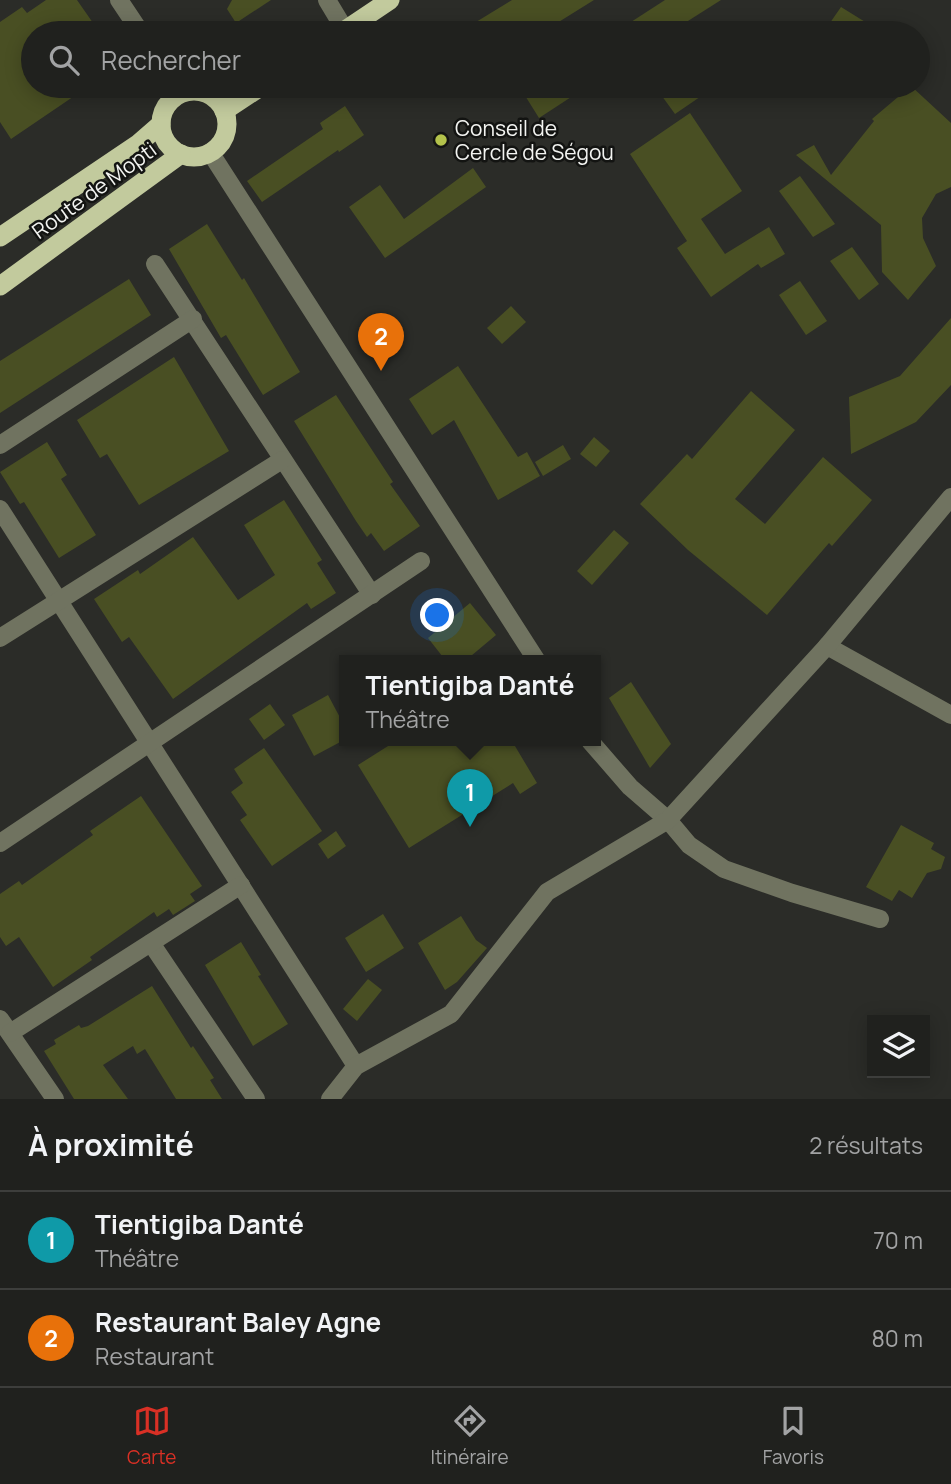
<!DOCTYPE html>
<html lang="fr">
<head>
<meta charset="utf-8">
<style>
  :root { --surface:#20211e; --page:#2d2e2b; --text:#f1f3f6; --muted:#a2a3a4; --line:#3d3e3c; --accent:#d93025 }
  body { margin:0; font-family:Manrope,sans-serif; background:var(--page); color:var(--text) }
  .controls { position:absolute; right:21px; bottom:21px; display:grid; overflow:hidden; border-radius:0px; box-shadow:0 4px 18px #0003 }
  .controls button { width:63px; height:63px; display:grid; place-items:center; padding:0; border:0; border-bottom:2px solid var(--line); background:var(--surface); color:var(--text); font:35px sans-serif }
  .you { position:absolute; left:438px; top:616px; width:24px; height:24px; margin:-18px; border:5px solid #fff; border-radius:50%; background:#1a73e8; box-shadow:0 0 0 10px #1a73e833 }
  .badge { display:grid; place-items:center; width:46px; height:46px; border-radius:50%; background:var(--accent); color:#fff; font-size:23px; font-weight:700 }
  .pin { position:absolute; translate:-50% -58px; filter:drop-shadow(0 2px 4px #0008) }
  .pin::after { content:''; position:absolute; top:37px; width:24px; height:21px; background:inherit; clip-path:polygon(0 0,100% 0,50% 100%) }
  .popup { position:absolute; left:339px; top:655px; width:262px; height:91px; box-sizing:border-box; display:grid; place-content:center; border-radius:0px; background:var(--surface); filter:drop-shadow(0 2px 5px #0005); font-size:23px; white-space:nowrap; color:var(--muted) }
  .popup b { font-size:26px; color:var(--text) }
  .popup::after { content:''; position:absolute; left:50%; top:100%; margin-left:-14px; border:14px solid transparent; border-top-color:var(--surface) }
  .list { margin:0; padding:0; list-style:none }
  h2 { display:flex; justify-content:space-between; align-items:center; height:91px; margin:0; padding:0 28px; font-size:30px }
  h2 small { font-size:23px; font-weight:400; color:var(--muted) }
  .list li { display:grid; grid-template-columns:46px 1fr auto; gap:21px; align-items:center; box-sizing:border-box; height:98px; padding:0 28px; border-top:2px solid var(--line) }
  .list b { display:block; font-size:26px; white-space:nowrap }
  .list p { margin:0; font-size:23px; white-space:nowrap; color:var(--muted) }
  .list em { font-size:23px; font-style:normal; color:var(--muted) }
  .icon { flex:none; width:38px; height:38px; fill:none; stroke:currentColor; stroke-width:2; stroke-linecap:round; stroke-linejoin:round }
  .map { position:relative; flex:none; width:951px; height:1099px; overflow:hidden }
  .search { position:absolute; background:var(--surface); box-shadow:0 4px 18px #0003; left:21px; right:21px; top:21px; height:77px; display:flex; align-items:center; gap:18px; box-sizing:border-box; padding:0 24px; border-radius:38px; color:var(--muted); font-size:26px }
  .sheet { height:287px; background:var(--surface) }
  nav { display:flex; justify-content:space-around; align-items:center; box-sizing:border-box; height:98px; border-top:2px solid var(--line); background:var(--surface); font-size:19px; color:var(--muted) }
  nav a { display:grid; justify-items:center; gap:4px }
  nav .on { color:var(--accent) }
  .map>svg:first-child { display:block }
</style>
</head>
<body>
<div class="map">
<svg width="951" height="1099" viewBox="0 0 951 1099">
  <rect width="100%" height="100%" fill="#2b2c28"/>
  <!-- building -->
  <g fill="#494f23">
    <path d="M46 0H77L100 33H33V86H89L11 139 0 122V22L22 7 27 13Z"/>
    <path d="M232 0H271L236 23 227 9Z"/>
    <path d="M512 0H594L541 33H458Z"/>
    <path d="M665 0H721L669 33H614Z"/>
    <path d="M841 7 883 33H823Z"/>
    <path d="M519 86H588L539 118Z"/>
    <path d="M669 86H716L675 114 659 92Z"/>
    <path d="M911 86 951 123V187L936 194 922 218 923 238 936 266 908 300 882 272 881 225 796 155 814 145 831 175 874 121 872 119Z"/>
    <path d="M345 106 364 135 339 152 338 150 262 202 247 181 323 129 320 123Z"/>
    <path d="M690 113 742 191 701 219 725 254 769 227 785 254 761 268 758 264 711 297 677 248 687 241 630 154Z"/>
    <path d="M473 168 486 187 385 258 349 207 380 185 404 219Z"/>
    <path d="M800 176 835 224 813 237 779 191Z"/>
    <path d="M207 224 242 280 244 278 300 372 263 395 226 335 221 338 169 249Z"/>
    <path d="M852 247 879 284 859 300 830 261Z"/>
    <path d="M129 279 151 315 0 413V361Z"/>
    <path d="M800 281 827 321 806 335 779 295Z"/>
    <path d="M511 306 526 322 502 344 487 328Z"/>
    <path d="M951 318V385L916 422 851 454 849 397 900 376Z"/>
    <path d="M174 357 229 451 139 505 107 454 100 458 77 420Z"/>
    <path d="M458 366 518 457 527 452 540 476 498 500 454 420 432 435 409 399Z"/>
    <path d="M751 391 795 430 735 499 765 524 823 457 872 500 832 546 829 543 767 615 688 550 640 504 687 454 692 459Z"/>
    <path d="M336 395 393 482 390 484 420 526 384 551 371 533 367 537 356 521 294 421Z"/>
    <path d="M594 437 610 451 596 467 580 454Z"/>
    <path d="M47 442 67 475 61 479 96 535 59 558 24 502 20 504 0 472Z"/>
    <path d="M563 445 571 459 543 476 535 462Z"/>
    <path d="M284 500 322 560 317 563 336 593 311 609 307 603 173 699 129 637 122 642 94 599 138 570 140 574 193 537 238 600 275 575 244 525Z"/>
    <path d="M614 530 629 543 592 585 577 571Z"/>
    <path d="M470 603 496 635 465 661H446L428 638Z"/>
    <path d="M631 682 671 744 650 768 609 698Z"/>
    <path d="M328 695 344 725V740L314 756 292 715Z"/>
    <path d="M270 704 285 725 264 740 249 719Z"/>
    <path d="M396 741H512L537 783 520 794 513 783 409 848 358 765Z"/>
    <path d="M264 748 322 831 272 866 240 820 247 815 231 792 243 783 234 769Z"/>
    <path d="M141 796 202 886 190 894 195 901 173 915 169 909 157 917 154 912 90 957 92 960 53 987 19 937 6 946 0 937V894L19 881 22 885 93 835 90 831Z"/>
    <path d="M901 825 934 843 931 849 945 857 941 869 927 873 912 898 899 890 892 901 866 887Z"/>
    <path d="M336 831 346 846 328 859 318 844Z"/>
    <path d="M383 914 404 948 366 972 345 938Z"/>
    <path d="M461 916 476 940 487 948 457 982 445 990 418 943Z"/>
    <path d="M241 942 261 975 258 976 288 1024 253 1046 205 965Z"/>
    <path d="M368 979 382 990 357 1021 343 1009Z"/>
    <path d="M152 986 191 1048 193 1046 214 1078 210 1080 222 1099H176L145 1049 137 1054 133 1046 103 1065 128 1099H74L44 1051 56 1044 54 1040 79 1025 81 1028 88 1026Z"/>
  </g>
  <g fill="none" stroke-linecap="round" stroke-linejoin="round">
    <!-- minor -->
    <g stroke="#707360" stroke-width="18">
      <path d="M119 0 141 33"/>
      <path d="M327 0 345 30"/>
      <path d="M177 86 182 93"/>
      <path d="M210 152 537 661"/>
      <path d="M155 264 372 595"/>
      <path d="M0 445 193 319"/>
      <path d="M0 509 356 1066"/>
      <path d="M0 638 282 460"/>
      <path d="M827 646 951 715"/>
      <path d="M590 741 630 787 668 820 689 845 724 869 792 893 880 919"/>
      <path d="M0 843 421 561"/>
      <path d="M151 943 256 1099"/>
      <path d="M0 1019 55 1099"/>
      <path d="M10 1033 241 885"/>
      <path d="M330 1099 356 1066 451 1014 547 892 668 820 827 646 951 497"/>
    </g>
    <!-- trunk -->
    <g stroke="#c2ca9d" stroke-width="19">
      <path d="M341 33 390 0"/>
      <circle cx="194" cy="124" r="33"/>
      <path d="M224 111 262 86"/>
      <path d="M0 237 138 144 161 124"/>
      <path d="M0 286 181 154"/>
    </g>
  </g>
  <!-- markers -->
  <circle fill="#b3c24b" stroke="#131412" stroke-width="2.5" cx="441" cy="140" r="7"/>
  <g text-anchor="middle" dominant-baseline="central" stroke-width="5" stroke-linejoin="round" paint-order="stroke">
    <!-- poi labels -->
    <g font-size="21" fill="#f3f4f1" stroke="#131412" text-anchor="start">
      <text x="455" y="128">Conseil de<tspan x="455" dy="24">Cercle de Ségou</tspan></text>
    </g>
    <!-- street labels -->
    <g font-size="21" fill="#f3f4f1" stroke="#131412">
      <text transform="translate(94 190) rotate(-36)">Route de Mopti</text>
    </g>
  </g>
</svg>
<div class="controls">
<button><svg class="icon" aria-label="layers" viewBox="0 0 24 24"><path d="M12 4l9 5-9 5-9-5zM3 14l9 5 9-5"/></svg></button>
</div>
<div class="you"></div>
<div class="pin badge" style="left:470px;top:827px;background:#0f9aa8">1</div>
<div class="popup"><b>Tientigiba Danté</b>Théâtre</div>
<div class="pin badge" style="left:381px;top:371px;background:#e8710a">2</div>
<div class="search"><svg class="icon" aria-label="search" viewBox="0 0 24 24"><circle cx="10" cy="10" r="6"/><path d="M15 15l6 6"/></svg>Rechercher</div>
</div>
<section class="sheet">
<h2>À proximité<small>2 résultats</small></h2>
<ul class="list">
<li><span class="badge" style="background:#0f9aa8">1</span><div><b>Tientigiba Danté</b><p>Théâtre</p></div><em>70 m</em></li>
<li><span class="badge" style="background:#e8710a">2</span><div><b>Restaurant Baley Agne</b><p>Restaurant</p></div><em>80 m</em></li>
</ul>
</section>
<nav>
<a class="on"><svg class="icon" aria-label="map" viewBox="0 0 24 24"><path d="M3 6l6-2 6 2 6-2v14l-6 2-6-2-6 2zM9 4v14M15 6v14"/></svg>Carte</a>
<a><svg class="icon" aria-label="directions" viewBox="0 0 24 24"><path d="M12 3l9 9-9 9-9-9zM9 14v-3h6M13 9l2 2-2 2"/></svg>Itinéraire</a>
<a><svg class="icon" aria-label="saved" viewBox="0 0 24 24"><path d="M7 4h10v16l-5-4-5 4z"/></svg>Favoris</a>
</nav>
</body>
</html>
